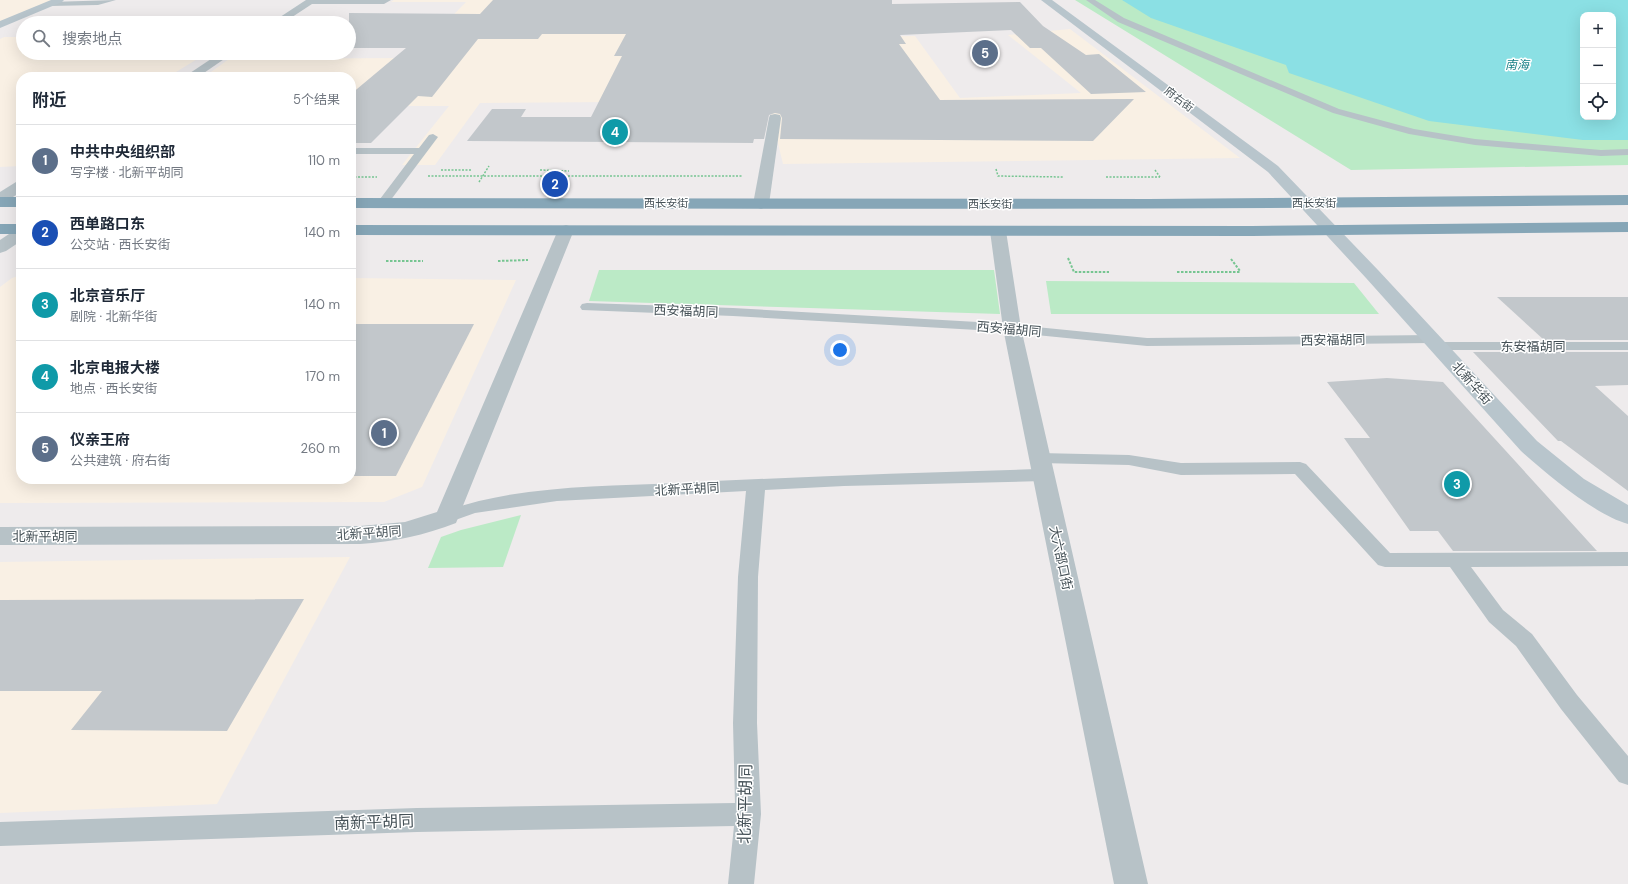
<!DOCTYPE html>
<html lang="zh">
<head>
<meta charset="utf-8">
<style>
  :root { --surface:#fff; --page:#f6f6f7; --text:#1f2937; --muted:#747a83; --line:#e0e1e3; --accent:#268acd }
  body { margin:0; font-family:"DM Sans","Noto Sans SC",sans-serif; background:var(--page); color:var(--text) }
  .controls { position:absolute; right:12px; top:12px; display:grid; overflow:hidden; border-radius:8px; box-shadow:0 4px 16px #0002 }
  .controls button { width:36px; height:36px; display:grid; place-items:center; padding:0; border:0; border-bottom:1px solid var(--line); background:var(--surface); color:var(--text); font:20px sans-serif }
  .you { position:absolute; left:840px; top:350px; width:14px; height:14px; margin:-10px; border:3px solid #fff; border-radius:50%; background:#1a73e8; box-shadow:0 0 0 6px #1a73e833 }
  .badge { display:grid; place-items:center; width:26px; height:26px; border-radius:50%; background:var(--accent); color:#fff; font-size:13px; font-weight:700 }
  .pin { position:absolute; translate:-50% -50%; border:2px solid #fff; box-shadow:0 1px 4px #0006 }
  .list { margin:0; padding:0; list-style:none }
  h2 { display:flex; justify-content:space-between; align-items:center; height:52px; margin:0; padding:0 16px; font-size:17px }
  h2 small { font-size:13px; font-weight:400; color:var(--muted) }
  .list li { display:grid; grid-template-columns:26px 1fr auto; gap:12px; align-items:center; box-sizing:border-box; height:72px; padding:0 16px; border-top:1px solid var(--line) }
  .list b { display:block; font-size:15px; white-space:nowrap }
  .list p { margin:0; font-size:13px; white-space:nowrap; color:var(--muted) }
  .list em { font-size:13px; font-style:normal; color:var(--muted) }
  .icon { flex:none; width:22px; height:22px; fill:none; stroke:currentColor; stroke-width:2; stroke-linecap:round; stroke-linejoin:round }
  .map { position:relative; flex:none; width:1628px; height:884px; overflow:hidden }
  .search { position:absolute; background:var(--surface); box-shadow:0 4px 16px #0002; left:16px; top:16px; width:340px; height:44px; display:flex; align-items:center; gap:10px; box-sizing:border-box; padding:0 14px; border-radius:22px; color:var(--muted); font-size:15px }
  .panel { position:absolute; background:var(--surface); box-shadow:0 4px 16px #0002; left:16px; top:72px; width:340px; height:412px; border-radius:16px }
  .map>svg:first-child { display:block }
</style>
</head>
<body>
<div class="map">
<svg width="1628" height="884" viewBox="0 0 1628 884">
  <rect width="100%" height="100%" fill="#eeebec"/>
  <!-- commercial -->
  <g fill="#f9f0e4">
    <path d="M0 0H60L0 24Z"/>
    <path d="M394 0H634L757 38 915 36 960 98 1081 93 1008 35 1070 29 1240 158 783 164 756 52 751 101 480 103 435 165H402L449 106H351V77H204L229 59 411 58 466 2H391Z"/>
    <path d="M4 37H23V53H207L168 77H21V166L0 167V39Z"/>
    <path d="M21 275V479H351V278L516 280 422 487 384 502 0 503V287L12 278Z"/>
    <path d="M350 557 217 804 0 813V562Z"/>
  </g>
  <!-- green -->
  <g fill="#bbeac6" fill-rule="evenodd">
    <path d="M1075 0H1628V165L1351 170ZM1583 15H1613V117H1583Z"/>
    <path d="M599 270H994L1000 314 589 301Z"/>
    <path d="M1046 281 1354 283 1379 314H1051Z"/>
    <path d="M521 515 503 567 428 568 441 537 461 530Z"/>
  </g>
  <!-- water -->
  <path fill="#8be0e4" fill-rule="evenodd" d="M1122 0H1628V140H1583L1429 121 1289 73 1286 65 1151 18ZM1583 15H1613V117H1583Z"/>
  <!-- building -->
  <g fill="#c2c7cb">
    <path d="M493 0H892V4L1020 2 1043 26 1086 55 1099 54 1146 92 1091 94 1041 48H1030L1011 30 900 35 906 44H899L940 100 1134 99 1093 141 780 139 782 118 780 114 775 113 769 115 764 139H754L753 143 467 141 492 109H526L521 117H591L622 56H614L626 34H542L538 39H478L432 97 418 96 371 143H351V94L406 48H349V13L480 14Z"/>
    <path d="M1497 297H1628V340H1544Z"/>
    <path d="M351 324H474L396 476H351Z"/>
    <path d="M1473 352H1628V385L1595 386 1628 416V491L1561 441H1558Z"/>
    <path d="M1387 378 1443 382 1597 551H1453L1438 531H1410L1344 438H1370L1327 382Z"/>
    <path d="M304 599 227 731 71 730 102 691H0V600Z"/>
  </g>
  <g fill="none" stroke-linecap="round" stroke-linejoin="round">
    <!-- path-far1 -->
    <g stroke="#76c591" stroke-width="1.5" stroke-dasharray="2 1.5" stroke-linecap="butt">
      <path d="M996 169 998 176 1063 177"/>
      <path d="M441 170H472"/>
      <path d="M540 170 569 171"/>
      <path d="M1155 170 1160 177"/>
      <path d="M428 176H743"/>
      <path d="M351 177H377"/>
      <path d="M1106 177H1160"/>
      <path d="M479 182 489 166"/>
    </g>
    <!-- path -->
    <g stroke="#76c591" stroke-width="2" stroke-dasharray="2.5 1.5" stroke-linecap="butt">
      <path d="M1068 258 1074 272H1109"/>
      <path d="M1231 259 1240 271"/>
      <path d="M386 261H423"/>
      <path d="M498 261 528 260"/>
      <path d="M1177 272H1241"/>
    </g>
    <!-- lane -->
    <g fill="#b7c2c7" fill-rule="evenodd">
      <path d="M116 0 98 5 50 6 46 4 50 2Z"/>
      <path d="M1086 0H1095L1124 18 1339 109 1414 129 1475 139 1601 150 1628 149V155L1601 156 1475 145 1409 134 1333 113 1118 22Z"/>
      <path d="M433 134 438 137 387 205H379L377 203 414 154H351V148H419L429 135Z"/>
      <path d="M587 303 733 308 995 323 1147 338 1432 335 1437 336 1439 339 1438 342H1628V350H1438L1433 349 1431 346 1432 343 1147 346 995 331 733 316 582 310 580 307 582 304Z"/>
      <path d="M1039 453 1129 455 1181 463 1300 462 1306 464 1390 553 1628 552V566L1471 567 1503 610 1532 634 1577 695 1628 756V785L1619 782 1561 709 1516 646 1489 622 1450 567H1385L1378 565 1295 474 1181 475 1129 465 1039 463 1033 462 1030 458 1033 454Z"/>
      <path d="M1043 469 1049 471 1052 475 1049 479 1043 481 844 486 765 490 758 577 757 723 761 814 754 884H728L734 826 417 832 0 846V822L417 808 735 803 733 723 738 577 746 491 557 501 475 513 447 523 440 521 438 517 440 513C515 485 597 487 675 483 798 477 920 472 1043 469Z"/>
    </g>
    <!-- street -->
    <g fill="#b7c2c7" fill-rule="evenodd">
      <path d="M306 0H391L384 4H312L283 23H271Z"/>
      <path d="M220 53H233L198 77H184Z"/>
      <path d="M775 114 780 115 781 118 769 204 766 207 761 209 756 207 753 204 769 118 770 115Z"/>
      <path d="M21 181V192L5 202 0 204V192L16 182Z"/>
      <path d="M566 225 572 227 574 230 456 523C425 535 393 542 360 544L0 545V527L360 526 405 522 437 512 558 230 560 227Z"/>
      <path d="M998 226 1004 228 1006 231 1021 328 1148 884H1114L1003 328 990 231 992 228Z"/>
      <path d="M21 228V241L6 251 0 253V240L15 230Z"/>
    </g>
    <!-- secondary -->
    <g fill="#b8c5cc" fill-rule="evenodd">
      <path d="M51 0H64L62 2 0 28V21Z"/>
      <path d="M1041 0H1052L1278 166 1378 270 1537 441 1584 479 1628 505V524C1595 515 1547 474 1521 451L1366 278 1268 172Z"/>
    </g>
    <!-- highway -->
    <g fill="#86a6b7" fill-rule="evenodd">
      <path d="M1628 195V205C1202 210 777 209 351 208V198L1149 199Z"/>
      <rect x="0" y="197" width="21" height="10"/>
      <path d="M1628 222V232L1252 236 351 235V225L1252 226Z"/>
      <rect x="0" y="224" width="21" height="10"/>
    </g>
  </g>
  <g text-anchor="middle" dominant-baseline="central" stroke-width="3" stroke-linejoin="round" paint-order="stroke">
    <!-- far-street labels -->
    <g font-size="11" fill="#455157" stroke="#fff">
      <text transform="translate(1179 99) rotate(37)">府右街</text>
      <text x="666" y="203">西长安街</text>
      <text x="1314" y="203">西长安街</text>
      <text x="990" y="204">西长安街</text>
    </g>
    <!-- far-water labels -->
    <g font-size="12" font-style="italic" fill="#157f85" stroke="#fff">
      <text x="1517" y="65">南海</text>
    </g>
    <!-- street labels -->
    <g font-size="13" fill="#455157" stroke="#fff">
      <text transform="translate(686 311) rotate(2)">西安福胡同</text>
      <text transform="translate(1009 329) rotate(5)">西安福胡同</text>
      <text transform="translate(1333 340) rotate(-1)">西安福胡同</text>
      <text x="1533" y="346">东安福胡同</text>
      <text transform="translate(1472 383) rotate(48)">北新华街</text>
      <text transform="translate(687 489) rotate(-3)">北新平胡同</text>
      <text transform="translate(369 533) rotate(-4)">北新平胡同</text>
      <text x="45" y="536">北新平胡同</text>
      <text transform="translate(1061 558) rotate(78)">大六部口街</text>
    </g>
    <!-- near-street labels -->
    <g font-size="16" fill="#455157" stroke="#fff">
      <text transform="translate(745 804) rotate(-89)">北新平胡同</text>
      <text transform="translate(374 822) rotate(-2)">南新平胡同</text>
    </g>
  </g>
</svg>
<div class="controls">
<button>+</button>
<button>−</button>
<button><svg class="icon" aria-label="locate" viewBox="0 0 24 24"><circle cx="12" cy="12" r="6"/><path d="M12 2v4M12 18v4M2 12h4M18 12h4"/></svg></button>
</div>
<div class="you"></div>
<div class="pin badge" style="left:384px;top:433px;background:#5c6f8a">1</div>
<div class="pin badge" style="left:555px;top:184px;background:#1a4fb4">2</div>
<div class="pin badge" style="left:1457px;top:484px;background:#0f9aa8">3</div>
<div class="pin badge" style="left:615px;top:132px;background:#0f9aa8">4</div>
<div class="pin badge" style="left:985px;top:53px;background:#5c6f8a">5</div>
<div class="search"><svg class="icon" aria-label="search" viewBox="0 0 24 24"><circle cx="10" cy="10" r="6"/><path d="M15 15l6 6"/></svg>搜索地点</div>
<section class="panel">
<h2>附近<small>5个结果</small></h2>
<ul class="list">
<li><span class="badge" style="background:#5c6f8a">1</span><div><b>中共中央组织部</b><p>写字楼 · 北新平胡同</p></div><em>110 m</em></li>
<li><span class="badge" style="background:#1a4fb4">2</span><div><b>西单路口东</b><p>公交站 · 西长安街</p></div><em>140 m</em></li>
<li><span class="badge" style="background:#0f9aa8">3</span><div><b>北京音乐厅</b><p>剧院 · 北新华街</p></div><em>140 m</em></li>
<li><span class="badge" style="background:#0f9aa8">4</span><div><b>北京电报大楼</b><p>地点 · 西长安街</p></div><em>170 m</em></li>
<li><span class="badge" style="background:#5c6f8a">5</span><div><b>仪亲王府</b><p>公共建筑 · 府右街</p></div><em>260 m</em></li>
</ul>
</section>
</div>
</body>
</html>
